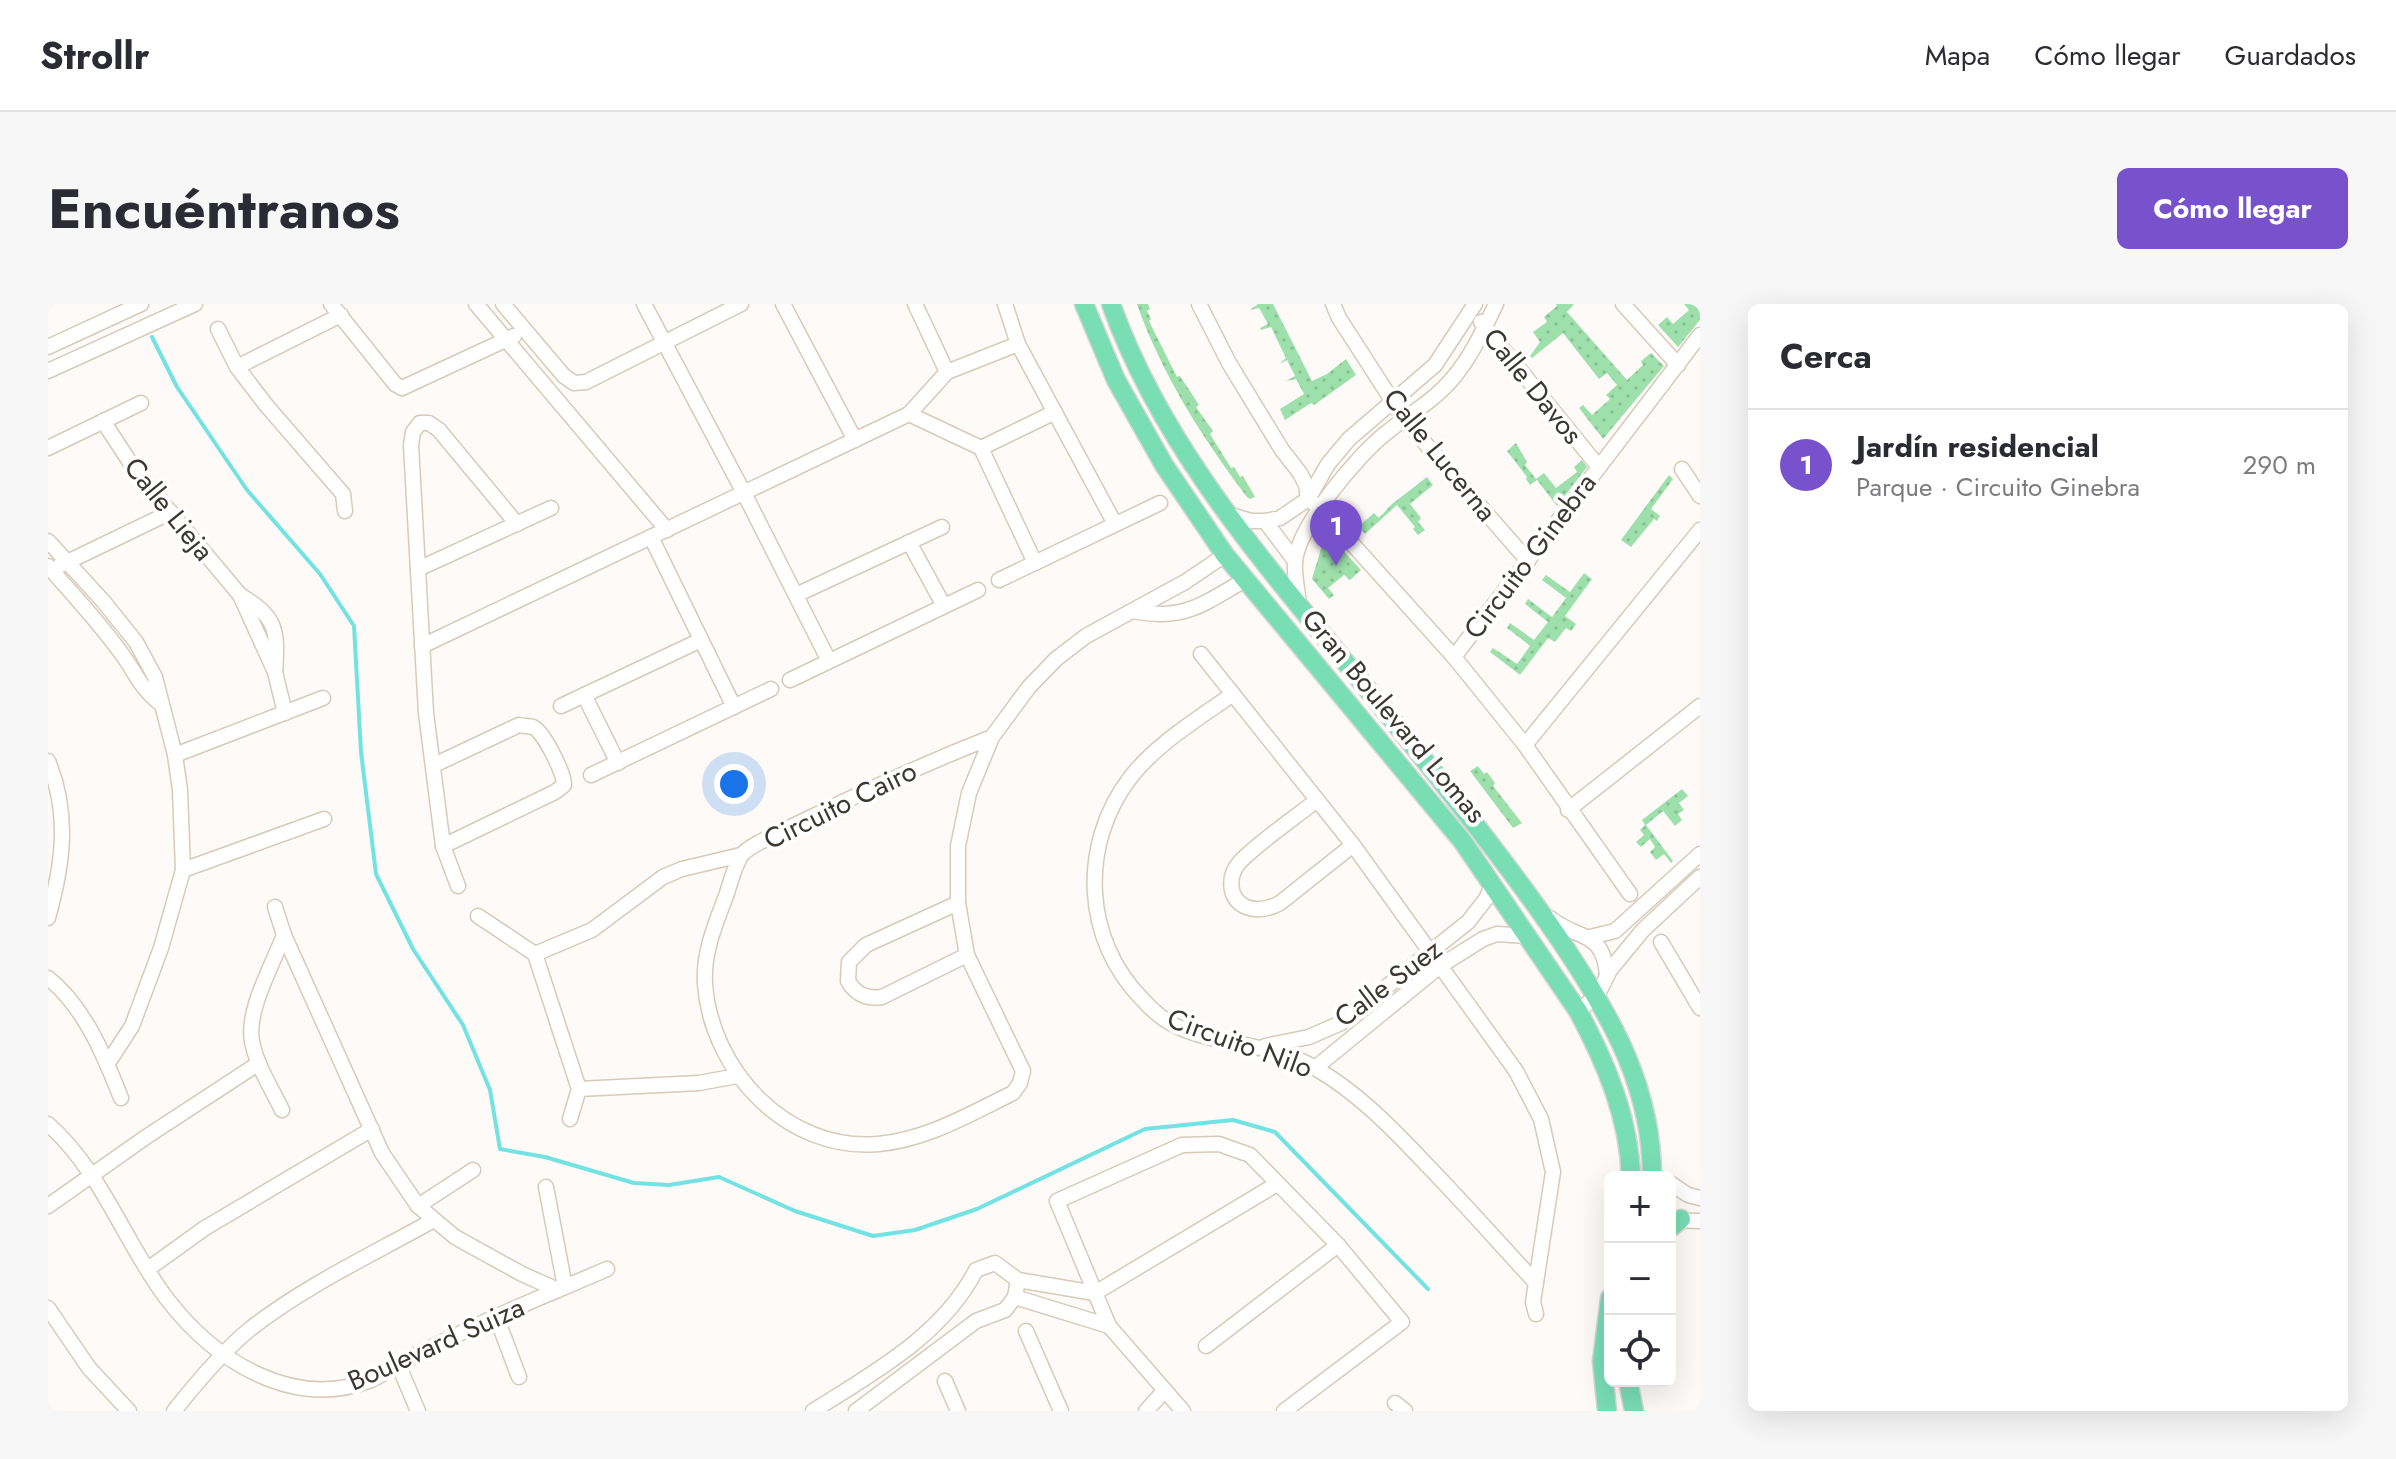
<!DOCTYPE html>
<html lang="es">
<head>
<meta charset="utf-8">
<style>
  :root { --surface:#fff; --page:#f7f7f7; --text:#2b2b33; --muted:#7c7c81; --line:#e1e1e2; --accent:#7752cc }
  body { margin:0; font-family:Jost,sans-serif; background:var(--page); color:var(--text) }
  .controls { position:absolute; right:24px; bottom:24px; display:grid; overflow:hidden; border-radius:12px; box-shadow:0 8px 32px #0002 }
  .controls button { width:72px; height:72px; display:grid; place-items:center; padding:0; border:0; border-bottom:2px solid var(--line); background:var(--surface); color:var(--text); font:40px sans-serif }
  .you { position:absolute; left:686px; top:480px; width:28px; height:28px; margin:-20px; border:6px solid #fff; border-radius:50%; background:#1a73e8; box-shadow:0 0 0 12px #1a73e833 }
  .badge { display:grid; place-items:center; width:52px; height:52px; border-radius:50%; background:var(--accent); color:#fff; font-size:26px; font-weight:700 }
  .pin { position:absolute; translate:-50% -66px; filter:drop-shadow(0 2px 4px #0008) }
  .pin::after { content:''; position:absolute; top:42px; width:28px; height:24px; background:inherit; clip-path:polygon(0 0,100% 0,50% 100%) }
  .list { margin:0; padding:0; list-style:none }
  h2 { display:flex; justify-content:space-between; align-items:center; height:104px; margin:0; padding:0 32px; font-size:34px }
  h2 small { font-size:26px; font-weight:400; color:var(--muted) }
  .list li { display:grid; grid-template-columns:52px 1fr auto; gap:24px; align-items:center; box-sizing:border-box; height:112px; padding:0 32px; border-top:2px solid var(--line) }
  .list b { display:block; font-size:30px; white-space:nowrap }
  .list p { margin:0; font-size:26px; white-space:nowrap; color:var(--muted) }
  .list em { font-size:26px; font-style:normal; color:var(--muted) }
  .icon { flex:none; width:44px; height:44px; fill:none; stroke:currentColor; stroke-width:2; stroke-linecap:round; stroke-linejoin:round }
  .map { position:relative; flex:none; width:1652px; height:1107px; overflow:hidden; border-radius:12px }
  header { display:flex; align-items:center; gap:48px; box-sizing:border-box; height:112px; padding:0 40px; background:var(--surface); border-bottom:2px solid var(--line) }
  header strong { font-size:38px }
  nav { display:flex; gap:44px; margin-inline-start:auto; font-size:28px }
  .intro { display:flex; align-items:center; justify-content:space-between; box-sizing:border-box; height:192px; padding:0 48px }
  h1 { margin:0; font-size:56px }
  .button { padding:20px 36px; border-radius:12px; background:var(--accent); color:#fff; font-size:28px; font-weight:700 }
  main { display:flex; gap:48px; padding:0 48px }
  aside { flex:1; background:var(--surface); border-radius:12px; box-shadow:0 8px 32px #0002 }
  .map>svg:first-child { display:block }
</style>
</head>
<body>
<header>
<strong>Strollr</strong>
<nav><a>Mapa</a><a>Cómo llegar</a><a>Guardados</a></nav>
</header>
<div class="intro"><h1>Encuéntranos</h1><a class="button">Cómo llegar</a></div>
<main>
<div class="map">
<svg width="1652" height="1107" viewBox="0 0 1652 1107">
  <defs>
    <pattern id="grass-dots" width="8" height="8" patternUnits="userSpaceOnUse" patternTransform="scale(2)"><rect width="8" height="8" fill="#9ee0ac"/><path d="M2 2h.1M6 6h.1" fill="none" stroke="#89c194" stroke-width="1.8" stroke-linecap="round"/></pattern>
  </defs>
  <rect width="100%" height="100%" fill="#fdfaf7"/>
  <!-- grass -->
  <g fill="url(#grass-dots)">
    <path d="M1089 0H1100L1102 5 1099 7 1103 15 1101 17 1129 73 1132 72 1151 101 1148 103 1165 127 1162 130 1183 164 1186 163 1192 173 1195 172 1207 193 1202 195 1199 193C1155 135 1113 69 1089 0Z"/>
    <path d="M1210 0H1225L1264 77 1279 70 1298 55 1308 71 1266 101 1263 99 1237 116 1232 105 1256 90 1248 75 1238 77 1247 72 1239 56 1231 60 1238 54 1223 23 1213 26 1212 24 1220 20 1211 4 1202 6Z"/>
    <path d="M1508 0H1526L1519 8 1579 76 1595 61 1593 57 1603 49 1616 62 1555 135 1531 104 1535 101 1544 111 1562 95 1558 91 1569 81 1559 69 1551 75 1515 29 1484 54 1482 52 1492 38 1485 28 1499 18 1496 13 1509 2Z"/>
    <path d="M1636 0H1652V16L1630 43 1610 21 1619 13 1625 20 1641 6Z"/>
    <path d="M1468 139 1479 158 1477 161 1488 175 1496 169 1508 184 1529 168 1526 163 1534 156 1539 163 1509 202 1489 176 1482 181 1478 175 1479 173 1459 147Z"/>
    <path d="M1621 171 1625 175 1603 205 1612 212 1609 217 1606 215 1583 243 1573 236Z"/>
    <path d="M1379 173 1385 181 1362 200 1373 214 1370 218 1377 226 1370 231 1365 225 1367 223 1349 201 1317 230 1311 222 1326 209 1331 214 1344 200Z"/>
    <path d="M1278 228 1313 266 1302 276 1296 271 1280 284 1286 291 1281 295 1264 275Z"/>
    <path d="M1536 269 1544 275 1517 312 1528 320 1523 327 1518 324 1507 338 1500 334 1472 371 1442 348 1445 344 1469 360 1482 342 1459 324 1462 319 1486 336 1500 318 1477 300 1480 295 1504 313 1518 294 1494 276 1498 271 1522 288Z"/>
    <path d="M1430 462 1436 470 1439 468 1447 479 1445 482 1474 519 1465 524 1422 467Z"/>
    <path d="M1634 485 1640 492 1631 499 1636 506 1630 510 1634 516 1627 522 1615 507 1598 521 1625 557 1623 559 1616 550 1608 556 1602 548 1607 543 1602 535 1593 543 1588 538 1596 531 1592 526 1597 521 1594 516Z"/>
  </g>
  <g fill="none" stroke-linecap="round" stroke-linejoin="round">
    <!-- stream -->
    <path stroke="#73e2e2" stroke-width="4" d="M104 33 129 83 199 186 272 270 306 322 313 448 328 570 365 645 415 721 442 786 452 845 497 853 586 879 621 881 671 873 747 907 825 932 867 926 929 905 1097 825 1185 816 1227 828 1380 985"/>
    <defs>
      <g id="minor">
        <path d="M283 0 347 80 354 84 466 32"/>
        <path d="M428 0 619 226"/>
        <path d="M455 0 516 72 526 79 538 78 693 0"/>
        <path d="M596 0 696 189 781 357"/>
        <path d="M735 0 807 136"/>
        <path d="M867 0 899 68"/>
        <path d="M957 0 970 40 1067 220"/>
        <path d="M1151 0 1181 59 1234 146 1252 169 1258 181 1260 195 1273 205 1406 353 1477 441 1582 590"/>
        <path d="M1285 0 1291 14 1356 115 1480 257"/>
        <path d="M1575 0 1630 61"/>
        <path d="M1433 18 1550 162"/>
        <path d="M170 25 189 63 218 101 295 190 297 207"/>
        <path d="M0 43 93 0"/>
        <path d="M189 63 293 11"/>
        <path d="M0 67 147 0"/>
        <path d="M861 110 933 144 987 259"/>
        <path d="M55 117 87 166 192 291 227 368 237 409"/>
        <path d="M0 144 93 99"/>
        <path d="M933 144 1007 108"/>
        <path d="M1634 165 1652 192"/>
        <path d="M1176 209 1203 217H1217L1232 214 1260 195 1280 160 1301 135 1387 61 1427 0"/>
        <path d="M1217 217 1247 257"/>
        <path d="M603 233 686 403"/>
        <path d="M0 237 55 297 88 338 107 373 127 451 132 486 135 566 113 644 84 722 60 759"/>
        <path d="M861 238 896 302"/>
        <path d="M0 262C26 292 53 320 76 353 91 375 92 383 114 401"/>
        <path d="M11 262 123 208"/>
        <path d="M370 265 503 204"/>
        <path d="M951 276 1112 199"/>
        <path d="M192 291C229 313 230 326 227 368"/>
        <path d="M748 291 894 223"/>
        <path d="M1251 301C1250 287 1246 272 1247 258 1250 222 1310 151 1338 129 1360 111 1386 97 1405 74 1423 53 1436 25 1448 0"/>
        <path d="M1084 307C1137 317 1153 301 1197 276"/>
        <path d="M374 342 861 110 899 68 970 40"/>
        <path d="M1153 350 1305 541 1468 767 1493 815 1505 868 1485 998 1488 1010"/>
        <path d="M1406 353 1652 31"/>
        <path d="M742 376 930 286"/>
        <path d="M1185 390C1150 415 1108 440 1082 474 1031 541 1035 636 1095 696 1104 706 1115 716 1128 722 1172 743 1224 738 1267 764 1309 788 1344 824 1377 859 1415 898 1451 939 1488 979"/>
        <path d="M536 391 570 459"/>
        <path d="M513 402 653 336"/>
        <path d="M944 433C876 460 810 490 745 522 732 529 700 541 693 552 686 563 682 580 678 592 667 621 655 649 657 680 663 766 739 848 830 840 878 836 922 810 965 789L972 779 975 767 919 651 910 599V542L921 489 944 433 981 383 1008 355 1038 332 1137 278 1177 251"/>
        <path d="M1477 441 1652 226"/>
        <path d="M127 451 275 394"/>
        <path d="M0 457C22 510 15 560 0 614"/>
        <path d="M386 461 471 421C474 422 482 422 485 423 496 428 516 469 516 481L507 488 395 542"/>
        <path d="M543 471 723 385"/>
        <path d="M1269 496C1248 513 1208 540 1191 559 1180 572 1180 593 1196 602 1209 608 1221 605 1232 599L1305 541"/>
        <path d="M1520 506 1652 402"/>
        <path d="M135 566 276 515"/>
        <path d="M410 582 395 542 378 409 363 141 365 128 372 119H381L391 126 469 220"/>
        <path d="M910 599 818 641 801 658 800 677C808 691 819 695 834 693L919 651"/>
        <path d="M227 603 236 631 334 849 370 902 407 933 474 970 510 986"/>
        <path d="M430 612 487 650 531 785 522 815"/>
        <path d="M1502 614C1530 637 1555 625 1559 671"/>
        <path d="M1542 633 1567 627 1652 550"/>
        <path d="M1613 638 1652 704"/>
        <path d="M487 650 544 626 615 573 634 565 693 551"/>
        <path d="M0 674C36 702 57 753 73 794"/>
        <path d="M1530 707 1549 692 1562 666 1595 626 1652 573"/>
        <path d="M1217 742 1261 733 1293 719 1420 618 1438 595 1444 581"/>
        <path d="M1267 764 1392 662 1435 635 1449 630 1479 632"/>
        <path d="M531 785 651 779 689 772"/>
        <path d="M234 806C224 785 208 761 204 737 198 707 225 660 236 631"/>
        <path d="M0 820C55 869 76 938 119 995 166 1056 244 1107 323 1076 332 1072 340 1066 349 1061 370 1049 393 1039 415 1028 462 1005 511 986 559 965"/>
        <path d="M1622 879 1640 891 1652 894"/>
        <path d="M498 883 517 983"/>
        <path d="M0 902 98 833 211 759"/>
        <path d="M370 902 425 866"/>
        <path d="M1622 916 1652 917"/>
        <path d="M100 965 157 924 324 825"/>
        <path d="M970 976 1047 989 1229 880"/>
        <path d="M967 993 1061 1022"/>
        <path d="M0 1004 41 1064 81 1107"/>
        <path d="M448 1012 471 1073"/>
        <path d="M978 1027 1013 1107"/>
        <path d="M1158 1042 1290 941"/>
        <path d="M350 1060 370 1107"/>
        <path d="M897 1077 910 1107"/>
        <path d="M1347 1099 1357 1107"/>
        <path d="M126 1107C149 1078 174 1048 202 1025 257 982 323 951 384 917"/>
        <path d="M765 1107C825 1069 895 1031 928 966L947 959 970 976 967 993 957 1006 928 1017 808 1107"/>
        <path d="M1098 1107 1117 1086"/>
        <path d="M1135 1107 1061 1022 1009 897 1134 841 1171 840 1202 851 1290 941 1354 1018 1236 1107"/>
      </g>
      <g id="major">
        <path d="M1036 0 1068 76 1116 161 1177 251 1415 538 1530 707C1558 759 1581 814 1583 873"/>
        <path d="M1063 0C1110 132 1201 241 1289 348 1337 406 1383 464 1429 523 1460 563 1490 603 1518 645 1565 716 1604 785 1604 873"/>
        <path d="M1622 924 1633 915"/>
        <path d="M1580 1077 1586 1107"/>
        <path d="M1559 1107 1554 1057 1562 994"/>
      </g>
    </defs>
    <!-- minor casing -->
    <use href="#minor" stroke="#d8cab8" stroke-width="17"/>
    <!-- major casing -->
    <use href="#major" stroke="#d8d7d6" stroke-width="21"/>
    <!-- minor -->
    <use href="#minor" stroke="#fff" stroke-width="14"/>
    <!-- major -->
    <use href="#major" stroke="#79ddb6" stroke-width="18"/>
  </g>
  <g text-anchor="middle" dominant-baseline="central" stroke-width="8" stroke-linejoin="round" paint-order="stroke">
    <!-- street labels -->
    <g font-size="28" fill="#3c3730" stroke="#fff">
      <text transform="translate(1485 82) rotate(51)">Calle Davos</text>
      <text transform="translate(1392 151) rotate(51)">Calle Lucerna</text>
      <text transform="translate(121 205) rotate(51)">Calle Lieja</text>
      <text transform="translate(1482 252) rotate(-53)">Circuito Ginebra</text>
      <text transform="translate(1346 412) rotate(50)">Gran Boulevard Lomas</text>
      <text transform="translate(792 501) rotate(-26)">Circuito Cairo</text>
      <text transform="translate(1340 679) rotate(-37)">Calle Suez</text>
      <text transform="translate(1192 739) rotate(20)">Circuito Nilo</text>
      <text transform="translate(388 1040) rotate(-24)">Boulevard Suiza</text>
    </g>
  </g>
</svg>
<div class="controls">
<button>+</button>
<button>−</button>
<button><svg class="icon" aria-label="locate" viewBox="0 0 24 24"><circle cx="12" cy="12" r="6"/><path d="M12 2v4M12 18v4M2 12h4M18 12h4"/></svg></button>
</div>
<div class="you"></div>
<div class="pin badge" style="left:1288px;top:262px">1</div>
</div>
<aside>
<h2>Cerca<small></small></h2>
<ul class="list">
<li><span class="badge">1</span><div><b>Jardín residencial</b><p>Parque · Circuito Ginebra</p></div><em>290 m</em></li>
</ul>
</aside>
</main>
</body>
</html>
